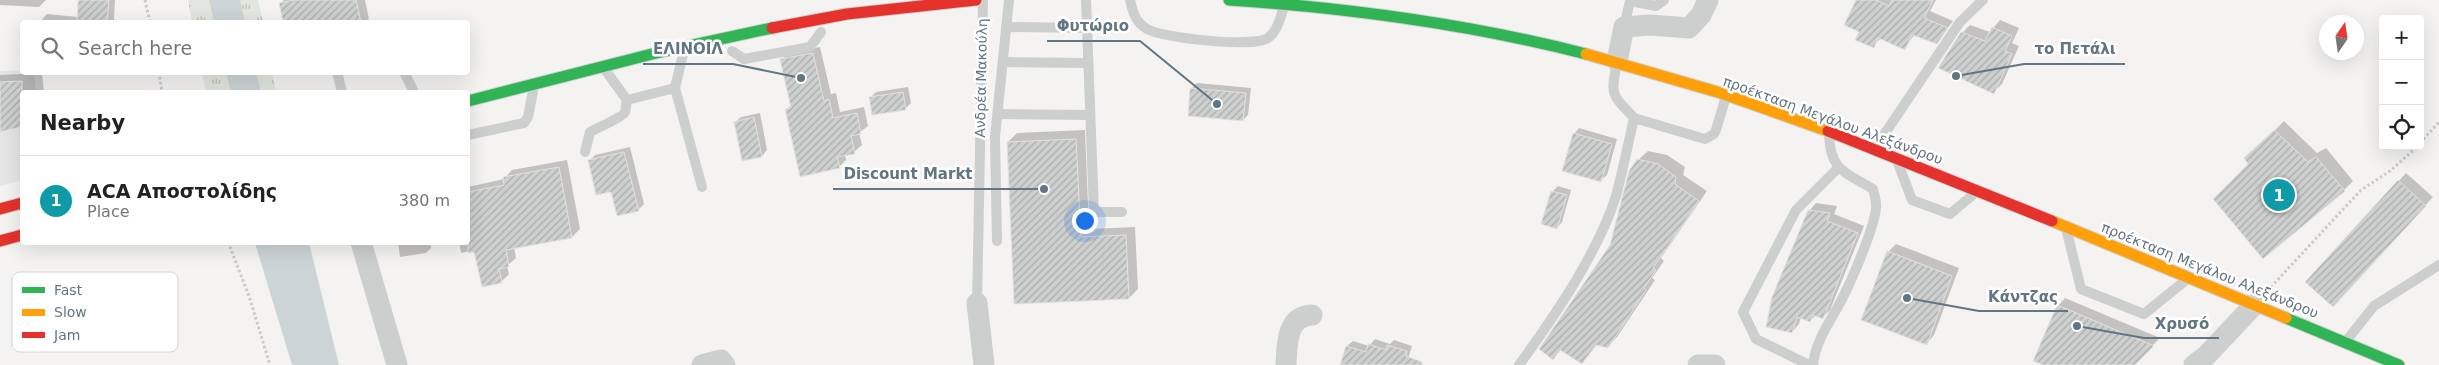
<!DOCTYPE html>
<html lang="en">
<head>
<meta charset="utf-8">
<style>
  :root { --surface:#fff; --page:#f6f6f6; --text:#222; --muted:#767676; --line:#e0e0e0; --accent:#0b8043 }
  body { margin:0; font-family:"DejaVu Sans",sans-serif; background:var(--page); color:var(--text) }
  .controls { position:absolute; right:15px; top:15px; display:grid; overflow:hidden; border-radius:5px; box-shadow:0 5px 20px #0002 }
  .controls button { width:45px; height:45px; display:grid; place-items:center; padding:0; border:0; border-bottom:1px solid var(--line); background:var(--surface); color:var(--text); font:25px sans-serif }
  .compass { position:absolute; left:2319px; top:15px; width:45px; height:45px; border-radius:50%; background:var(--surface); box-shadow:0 5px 20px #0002; rotate:13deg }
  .you { position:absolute; left:1084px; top:220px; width:18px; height:18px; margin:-12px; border:4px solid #fff; border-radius:50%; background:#1a73e8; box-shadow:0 0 0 8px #1a73e833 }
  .badge { display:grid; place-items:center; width:32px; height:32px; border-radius:50%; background:var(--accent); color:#fff; font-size:16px; font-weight:700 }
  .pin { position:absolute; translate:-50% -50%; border:2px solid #fff; box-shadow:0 1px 5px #0006 }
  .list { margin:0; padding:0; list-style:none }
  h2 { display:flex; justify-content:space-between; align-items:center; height:65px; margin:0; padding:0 20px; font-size:21px }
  h2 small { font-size:16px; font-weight:400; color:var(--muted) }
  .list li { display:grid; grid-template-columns:32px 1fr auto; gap:15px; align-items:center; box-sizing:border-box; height:90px; padding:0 20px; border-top:1px solid var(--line) }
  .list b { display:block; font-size:19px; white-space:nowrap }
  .list p { margin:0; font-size:16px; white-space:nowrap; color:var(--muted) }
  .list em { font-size:16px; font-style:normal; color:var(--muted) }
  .icon { flex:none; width:28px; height:28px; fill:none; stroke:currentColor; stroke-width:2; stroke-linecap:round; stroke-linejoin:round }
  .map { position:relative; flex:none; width:2439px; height:365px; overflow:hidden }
  .search { position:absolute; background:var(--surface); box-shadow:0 5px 20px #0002; left:20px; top:20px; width:450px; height:55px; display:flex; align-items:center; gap:12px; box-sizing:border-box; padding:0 18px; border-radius:5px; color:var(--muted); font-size:19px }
  .panel { position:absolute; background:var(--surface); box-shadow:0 5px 20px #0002; left:20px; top:90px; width:450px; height:155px; border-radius:5px }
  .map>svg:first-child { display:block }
</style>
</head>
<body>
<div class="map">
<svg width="2439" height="365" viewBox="0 0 2439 365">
  <defs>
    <pattern id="grass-tufts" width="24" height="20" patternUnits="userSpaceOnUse" patternTransform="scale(1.25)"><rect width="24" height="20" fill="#e3e6df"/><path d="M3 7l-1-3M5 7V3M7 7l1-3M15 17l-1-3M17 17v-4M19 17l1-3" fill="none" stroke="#bbbfba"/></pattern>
    <pattern id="building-hatch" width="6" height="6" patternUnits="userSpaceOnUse" patternTransform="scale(1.25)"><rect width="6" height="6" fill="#cecfcf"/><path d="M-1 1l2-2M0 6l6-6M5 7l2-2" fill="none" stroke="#abadad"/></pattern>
  </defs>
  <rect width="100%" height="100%" fill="#f4f3f1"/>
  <!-- built -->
  <path fill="#e4e5e4" d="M22 70V72L34 73 36 92H22V180L0 186V71Z"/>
  <!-- grass -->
  <g fill="url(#grass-tufts)">
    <path d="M188 0H258L263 22H192Z"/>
    <path d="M202 73H272L276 92H206Z"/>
  </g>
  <!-- water -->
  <g fill="#ccd4d6">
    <path d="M209 0H240L245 22H214Z"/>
    <path d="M226 73H256L261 92H231Z"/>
    <path d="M255 243H309L339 365H292Z"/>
  </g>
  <!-- shadow -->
  <g fill="#0003">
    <path d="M0 0H46L39 7 0 5Z"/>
    <path d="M80 0H115L114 20 125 21V22H40L47 14 78 17Z"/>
    <path d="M284 0H365L369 19 365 22H284L280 4Z"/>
    <path d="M1857 0H1936L1930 11 1953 21 1936 43 1915 34 1905 48 1881 38 1873 46 1861 31Z"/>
    <path d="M2000 20 2019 28 2012 43 2019 46 2002 84 1994 92 1962 33 1970 25 1990 32Z"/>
    <path d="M820 47 831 94 836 93 840 112 864 107 868 126 859 133 862 145 854 152 845 155 846 160 839 167 787 109 792 104 781 60 788 53Z"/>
    <path d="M42 73 44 92H22V126L0 131V75Z"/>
    <path d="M1197 83 1251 88 1248 115 1243 120 1192 88Z"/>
    <path d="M908 87 911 103 905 109 871 97 876 92Z"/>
    <path d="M760 113 767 150 762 156 735 122 741 117Z"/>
    <path d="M2284 121 2317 153 2326 148 2353 181 2344 190 2250 164 2246 159Z"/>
    <path d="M1579 128 1617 139 1607 175 1601 180 1574 134Z"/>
    <path d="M1085 130 1089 229 1135 227 1138 289 1129 298 1015 303 1008 142 1017 133Z"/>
    <path d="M630 147 644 204 638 210 612 190 589 161 595 155Z"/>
    <path d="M1648 151 1667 155 1685 167 1683 175 1707 191 1661 258 1664 261 1652 278 1655 280 1617 337 1607 347 1598 344 1582 362 1562 349 1553 358 1611 245 1638 160Z"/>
    <path d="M567 160 580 229 572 237 514 247 516 258 507 266 509 274 501 282 475 250 461 253 459 242H468V187L504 179 512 170Z"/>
    <path d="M2406 173 2433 197 2340 298 2306 282Z"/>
    <path d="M1558 186 1571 190 1562 222 1557 228 1552 192Z"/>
    <path d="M1816 203 1837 206 1834 214 1864 226 1830 310 1823 317 1816 315 1810 321 1801 317 1799 324 1792 332 1809 211Z"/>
    <path d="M398 242H430L431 248 426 253 400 257Z"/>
    <path d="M1896 244 1959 268 1934 335 1927 343 1888 252Z"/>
    <path d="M2065 298 2160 338 2133 365H2047L2058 306Z"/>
    <path d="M1375 339 1390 344 1394 340 1412 346 1406 365 1342 364 1347 346 1353 341 1369 346Z"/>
  </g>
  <!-- building -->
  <g fill="url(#building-hatch)" stroke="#e3e2e1">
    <path d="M78 0H109L107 22H77Z"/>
    <path d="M294 0H356L361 22H283L279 3Z"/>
    <path d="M1856 0H1876L1889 6 1892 0H1933L1924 18 1948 28 1937 44 1912 35 1905 50 1878 38 1874 48 1855 40 1859 32 1844 25Z"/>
    <path d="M1992 27 2012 36 2005 51 2012 54 1994 94 1938 68 1961 32 1985 41Z"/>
    <path d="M813 53 824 101 829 99 833 118 857 113 861 134 851 136 855 154 837 157 840 168 800 177 785 109 791 108 780 59Z"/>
    <path d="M22 81V127L0 132V82Z"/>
    <path d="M1190 88 1246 93 1243 121 1188 116Z"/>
    <path d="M903 92 906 110 872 115 869 97Z"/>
    <path d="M754 117 762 157 742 161 734 122Z"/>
    <path d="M2274 130 2308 162 2316 157 2345 191 2263 259 2213 199 2248 164 2244 158Z"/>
    <path d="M1573 133 1612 144 1601 182 1562 171Z"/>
    <path d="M1076 139 1081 237 1126 235 1129 299 1014 304 1007 142Z"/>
    <path d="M624 152 639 211 617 216 611 192 596 195 588 160Z"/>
    <path d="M1637 159 1658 164 1676 177 1675 184 1699 201 1653 268 1656 270 1644 288 1646 290 1608 348 1596 345 1582 364 1560 350 1553 360 1539 349 1610 245 1629 171Z"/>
    <path d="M559 167 572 238 506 250 509 267 499 269 502 283 482 287 474 252 468 253V192L504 185 503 177Z"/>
    <path d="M2398 180 2426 206 2333 307 2305 282Z"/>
    <path d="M1551 191 1567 195 1557 229 1541 224Z"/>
    <path d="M1808 210 1830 213 1827 221 1858 233 1823 319 1813 315 1810 322 1797 317 1792 333 1766 327 1772 297Z"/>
    <path d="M1887 251 1952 276 1927 345 1861 320Z"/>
    <path d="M2057 305 2154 346 2135 365H2043L2033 361Z"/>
    <path d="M1368 344 1386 350 1387 345 1407 351 1406 356 1422 362V365H1340L1346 346 1366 352Z"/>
  </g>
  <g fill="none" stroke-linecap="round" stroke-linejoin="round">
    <defs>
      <g id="fast">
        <path d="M1229 0C1350 8 1469 24 1586 54"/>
        <path d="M468 101 656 53 772 28"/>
        <path d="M2286 318 2399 365"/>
      </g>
      <g id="slow">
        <path d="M1586 54 1721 93 1828 131"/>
        <path d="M2052 221 2286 318"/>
      </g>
      <g id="jam">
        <path d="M772 28 847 14 976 0"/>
        <path d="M1828 131 2052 221"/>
        <path d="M0 209 22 203"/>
        <path d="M0 241 22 235"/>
      </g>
    </defs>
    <!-- fast casing -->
    <use href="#fast" stroke="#d0d1d1" stroke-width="13"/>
    <!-- slow casing -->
    <use href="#slow" stroke="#d0d1d1" stroke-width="13"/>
    <!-- jam casing -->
    <use href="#jam" stroke="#d0d1d1" stroke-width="13"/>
    <!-- path -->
    <g stroke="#cacacb" stroke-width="3" stroke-dasharray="2.5 2.5" stroke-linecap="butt">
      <path d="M145 0 150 22"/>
      <path d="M159 72 162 92"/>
      <path d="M2420 143 2439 122"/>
      <path d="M228 242 249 296 270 365"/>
      <path d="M2271 287 2361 190 2390 171 2418 146"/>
    </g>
    <!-- lane -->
    <g stroke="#cdcece" stroke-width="10">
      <path d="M1086 0 1094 212H1122"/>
      <path d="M1130 0C1133 12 1135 22 1147 29 1163 38 1253 48 1268 38 1278 31 1281 15 1285 4"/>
      <path d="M1006 27 1087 28"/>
      <path d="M1624 27 1630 1 1656 6 1664 0"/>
      <path d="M732 51 744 59 810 47 821 32"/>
      <path d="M1003 62 1088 63"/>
      <path d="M337 72 342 92"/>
      <path d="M404 72 414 92"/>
      <path d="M675 88 684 50"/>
      <path d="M627 100 675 88 702 187"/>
      <path d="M998 114 1090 115"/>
      <path d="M1634 118 1705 139 1714 134 1716 130 1726 96"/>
      <path d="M468 135 524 123 528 117 534 86"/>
      <path d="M1875 148 1960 22 1983 0"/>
      <path d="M585 152 590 132C597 128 623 117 625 112 626 109 626 104 627 100L603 67"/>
      <path d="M1898 163 1912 200 1950 214 1975 193"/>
      <path d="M2067 232 2081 289 2144 314 2186 280"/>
      <path d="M997 241 995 137 1009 0"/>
      <path d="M977 303 983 0"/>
      <path d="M2346 341 2374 306 2439 265"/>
      <path d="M1519 365C1554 317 1598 253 1616 196 1623 170 1628 144 1634 118 1612 94 1610 96 1617 63"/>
      <path d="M1809 365 1756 339 1743 312 1796 210 1838 168"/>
      <path d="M1813 365C1816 338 1833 318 1844 295 1852 279 1878 220 1876 204 1876 199 1874 194 1873 189 1845 172 1830 171 1829 134"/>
    </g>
    <!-- street -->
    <g stroke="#cdcece" stroke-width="21">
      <path d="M1617 61 1624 27 1650 25 1689 28 1701 15 1708 0"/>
      <path d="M361 242 397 365"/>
      <path d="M977 303 984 365"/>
      <path d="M702 365 721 360 725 365"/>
      <path d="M1286 365C1287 345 1286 316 1312 315"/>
      <path d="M1698 365H1715"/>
      <path d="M2194 365 2206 356 2255 304"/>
    </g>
    <!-- fast -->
    <use href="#fast" stroke="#30b455" stroke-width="11"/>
    <!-- slow -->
    <use href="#slow" stroke="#ff9f0a" stroke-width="11"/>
    <!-- jam -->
    <use href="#jam" stroke="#e5322d" stroke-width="11"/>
  </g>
  <g text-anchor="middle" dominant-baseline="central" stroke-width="5" stroke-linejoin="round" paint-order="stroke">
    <!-- street labels -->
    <g font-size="14" fill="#627582" stroke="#fff">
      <text transform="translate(981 78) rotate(-89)">Ανδρέα Μακούλη</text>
      <text transform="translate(1833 120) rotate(20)">προέκταση Μεγάλου Αλεξάνδρου</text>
      <text transform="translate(2210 270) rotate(22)">προέκταση Μεγάλου Αλεξάνδρου</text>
    </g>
  </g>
  <!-- legend -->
  <rect x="12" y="272" width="166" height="80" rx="8" fill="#fff" stroke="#d0d6da" stroke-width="1"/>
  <rect x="22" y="287" width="23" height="6" fill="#30b455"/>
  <rect x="22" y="309" width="23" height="7" fill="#ff9f0a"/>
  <rect x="22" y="332" width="23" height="6" fill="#e5322d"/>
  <g font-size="14" fill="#627582">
    <text x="54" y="295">Fast</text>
    <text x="54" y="317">Slow</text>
    <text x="54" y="340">Jam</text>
  </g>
  <!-- callouts -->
  <path fill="none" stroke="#627582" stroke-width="2" d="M1217 104L1140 41H1047M801 78L733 64H643M1956 76L2024 64H2125M1044 189L982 189H833M1907 298L1979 311H2068M2077 326L2144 338H2219"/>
  <g fill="#627582" stroke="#fff" stroke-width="2">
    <circle cx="1217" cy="104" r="5"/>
    <circle cx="801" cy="78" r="5"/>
    <circle cx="1956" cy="76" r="5"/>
    <circle cx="1044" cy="189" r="5"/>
    <circle cx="1907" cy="298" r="5"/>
    <circle cx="2077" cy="326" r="5"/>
  </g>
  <g font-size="15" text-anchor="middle" font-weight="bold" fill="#627582" stroke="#fff" stroke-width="5" stroke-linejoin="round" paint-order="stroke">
    <text x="1093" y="31">Φυτώριο</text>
    <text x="688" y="54">ΕΛΙΝΟΙΛ</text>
    <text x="2075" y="54">το Πετάλι</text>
    <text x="908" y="179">Discount Markt</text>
    <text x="2023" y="302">Κάντζας</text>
    <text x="2182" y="329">Χρυσό</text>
  </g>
</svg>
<div class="controls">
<button>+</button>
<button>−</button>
<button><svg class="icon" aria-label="locate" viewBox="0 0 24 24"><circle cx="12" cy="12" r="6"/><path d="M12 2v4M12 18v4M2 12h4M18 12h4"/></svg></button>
</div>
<svg class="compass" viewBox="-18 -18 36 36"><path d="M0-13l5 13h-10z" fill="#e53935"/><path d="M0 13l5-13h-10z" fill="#767676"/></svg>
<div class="you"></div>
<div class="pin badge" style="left:2279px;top:195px;background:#0f9aa8">1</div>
<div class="search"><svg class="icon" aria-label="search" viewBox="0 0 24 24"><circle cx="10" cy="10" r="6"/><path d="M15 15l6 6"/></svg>Search here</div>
<section class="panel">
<h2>Nearby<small></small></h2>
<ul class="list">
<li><span class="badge" style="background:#0f9aa8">1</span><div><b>ACA Αποστολίδης</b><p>Place</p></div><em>380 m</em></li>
</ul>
</section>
</div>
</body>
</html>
